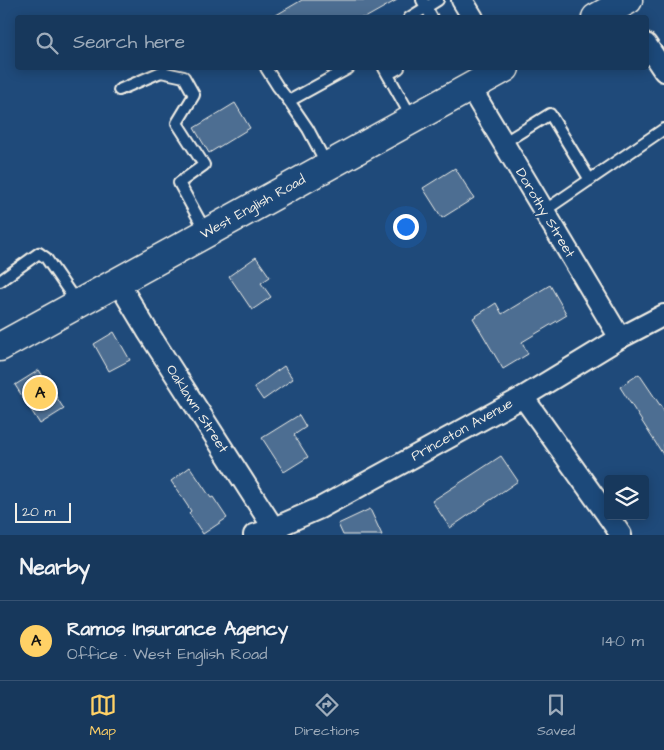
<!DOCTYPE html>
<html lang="en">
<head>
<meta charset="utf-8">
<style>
  :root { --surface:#17385c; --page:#244365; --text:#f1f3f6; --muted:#9eacbb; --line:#365272; --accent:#ffd166 }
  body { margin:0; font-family:"Architects Daughter",sans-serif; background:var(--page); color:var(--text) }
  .controls { position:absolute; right:15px; bottom:15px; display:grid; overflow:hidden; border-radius:5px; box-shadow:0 2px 12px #0003 }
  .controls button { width:45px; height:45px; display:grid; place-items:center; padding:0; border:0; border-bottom:1px solid var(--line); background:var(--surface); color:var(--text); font:25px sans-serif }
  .scale { position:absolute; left:15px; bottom:12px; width:56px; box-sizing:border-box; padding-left:5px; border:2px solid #f4f1e8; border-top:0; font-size:14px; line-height:18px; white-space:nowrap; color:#f4f1e8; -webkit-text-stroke:4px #1f4a7a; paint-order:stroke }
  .you { position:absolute; left:405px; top:226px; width:18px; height:18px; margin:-12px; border:4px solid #fff; border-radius:50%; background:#1a73e8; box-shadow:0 0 0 8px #1a73e833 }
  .badge { display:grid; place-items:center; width:32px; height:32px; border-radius:50%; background:var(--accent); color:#111; font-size:16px; font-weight:700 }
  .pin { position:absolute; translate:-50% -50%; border:2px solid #fff; box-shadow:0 1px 5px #0006 }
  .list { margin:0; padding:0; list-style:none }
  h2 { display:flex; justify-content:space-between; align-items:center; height:65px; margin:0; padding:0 20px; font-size:21px }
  h2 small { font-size:16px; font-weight:400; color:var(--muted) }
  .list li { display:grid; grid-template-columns:32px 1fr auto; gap:15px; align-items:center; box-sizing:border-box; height:80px; padding:0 20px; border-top:1px solid var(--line) }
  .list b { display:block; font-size:19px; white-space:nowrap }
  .list p { margin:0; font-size:16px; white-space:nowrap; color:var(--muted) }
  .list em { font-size:16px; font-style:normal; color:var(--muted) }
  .icon { flex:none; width:28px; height:28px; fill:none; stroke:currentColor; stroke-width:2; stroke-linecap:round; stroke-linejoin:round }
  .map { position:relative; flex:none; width:664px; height:535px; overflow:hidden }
  .search { position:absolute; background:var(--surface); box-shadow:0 2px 12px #0003; left:15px; right:15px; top:15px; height:55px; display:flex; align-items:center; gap:12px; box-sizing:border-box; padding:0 18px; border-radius:5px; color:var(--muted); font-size:19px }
  .sheet { height:145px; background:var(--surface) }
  nav { display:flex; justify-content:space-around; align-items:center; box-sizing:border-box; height:70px; border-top:1px solid var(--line); background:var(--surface); font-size:14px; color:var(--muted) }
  nav a { display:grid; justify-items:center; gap:2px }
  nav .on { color:var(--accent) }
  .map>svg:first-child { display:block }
</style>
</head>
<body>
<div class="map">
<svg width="664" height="535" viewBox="0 0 664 535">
  <rect width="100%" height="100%" fill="#1f4a7a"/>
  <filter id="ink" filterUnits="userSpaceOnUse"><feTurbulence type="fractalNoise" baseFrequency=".02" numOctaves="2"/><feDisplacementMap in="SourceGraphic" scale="10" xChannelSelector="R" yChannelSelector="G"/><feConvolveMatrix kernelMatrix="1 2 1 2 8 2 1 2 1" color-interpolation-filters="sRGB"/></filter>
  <g filter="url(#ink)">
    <!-- building -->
    <g fill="#4d6e92" stroke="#f4f1e8">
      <path d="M302 0H397L365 18H271Z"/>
      <path d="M235 103 250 128 209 153 194 128Z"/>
      <path d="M455 168 474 198 442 218 423 188Z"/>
      <path d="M256 257 270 277 261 283 271 297 252 310 229 276Z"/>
      <path d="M550 285 567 315 522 342 528 354 503 369 473 318 496 303 502 314Z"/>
      <path d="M114 332 130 360 109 371 94 344Z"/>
      <path d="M284 366 293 379 263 400 254 387Z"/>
      <path d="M39 370 64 409 40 424 15 385Z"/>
      <path d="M639 374 664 411V456L620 387Z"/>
      <path d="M299 415 306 427 294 435 308 457 284 472 262 438Z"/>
      <path d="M501 456 518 481 450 528 432 501Z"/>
      <path d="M190 467 211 498 213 497 227 518 203 534 189 513 191 511 171 481Z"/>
      <path d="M370 509 382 535H343L338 524Z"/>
    </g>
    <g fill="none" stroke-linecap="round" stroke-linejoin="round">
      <defs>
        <g id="lane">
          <path d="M422 0 432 18"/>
          <path d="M409 18 438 0"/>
          <path d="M266 68 278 87 289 101"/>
          <path d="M384 68 412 118"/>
          <path d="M388 74 399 68"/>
          <path d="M119 90 161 72 184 77 194 95 177 123 204 165 179 183 206 232"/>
          <path d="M503 143 550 114 590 180"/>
          <path d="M327 165 308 129 289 101 349 68"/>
          <path d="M544 211 664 129"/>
          <path d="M0 281 39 253 46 258 77 303"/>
        </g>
        <g id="street">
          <path d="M462 0 473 18"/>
          <path d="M646 44 664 71"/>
          <path d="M470 87 620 338"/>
          <path d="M118 282 148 332 278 535"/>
          <path d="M523 397 608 516"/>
          <path d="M608 516 621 535"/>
          <path d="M254 535 274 528 320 508 523 397 620 338 664 315"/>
        </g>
        <g id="primary">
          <path d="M596 18 628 0"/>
          <path d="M0 347 505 68"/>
        </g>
      </defs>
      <!-- lane casing -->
      <use href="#lane" stroke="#f4f1e8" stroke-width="14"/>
      <!-- street casing -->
      <use href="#street" stroke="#f4f1e8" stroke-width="24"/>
      <!-- primary casing -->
      <use href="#primary" stroke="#f4f1e8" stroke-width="31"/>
      <!-- lane -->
      <use href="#lane" stroke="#1f4a7a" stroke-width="10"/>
      <!-- street -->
      <use href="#street" stroke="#1f4a7a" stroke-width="20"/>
      <!-- primary -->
      <use href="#primary" stroke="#1f4a7a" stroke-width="28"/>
    </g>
  </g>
  <g text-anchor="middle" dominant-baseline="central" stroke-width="4.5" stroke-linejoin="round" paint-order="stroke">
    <!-- street labels -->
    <g font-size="14" fill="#f4f1e8" stroke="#1f4a7a">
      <text transform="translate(253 207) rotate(-29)">West English Road</text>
      <text transform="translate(545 213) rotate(59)">Dorothy Street</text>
      <text transform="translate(197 409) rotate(57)">Oaklawn Street</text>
      <text transform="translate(462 430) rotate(-29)">Princeton Avenue</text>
    </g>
  </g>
</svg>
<div class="controls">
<button><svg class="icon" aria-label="layers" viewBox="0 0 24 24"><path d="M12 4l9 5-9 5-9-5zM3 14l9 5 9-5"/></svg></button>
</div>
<div class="scale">20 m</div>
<div class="you"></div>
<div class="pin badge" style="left:40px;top:393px">A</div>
<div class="search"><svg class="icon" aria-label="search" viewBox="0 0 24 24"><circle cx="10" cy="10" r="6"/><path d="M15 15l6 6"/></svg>Search here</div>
</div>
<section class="sheet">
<h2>Nearby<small></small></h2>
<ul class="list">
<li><span class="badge">A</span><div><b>Ramos Insurance Agency</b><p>Office · West English Road</p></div><em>140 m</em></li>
</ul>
</section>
<nav>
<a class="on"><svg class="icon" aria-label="map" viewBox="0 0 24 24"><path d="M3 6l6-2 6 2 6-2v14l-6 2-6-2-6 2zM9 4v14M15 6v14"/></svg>Map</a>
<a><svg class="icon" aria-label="directions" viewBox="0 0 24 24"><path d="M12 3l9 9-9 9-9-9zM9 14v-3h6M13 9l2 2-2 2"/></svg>Directions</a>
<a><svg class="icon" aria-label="saved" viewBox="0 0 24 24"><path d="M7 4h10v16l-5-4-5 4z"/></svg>Saved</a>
</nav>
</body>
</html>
